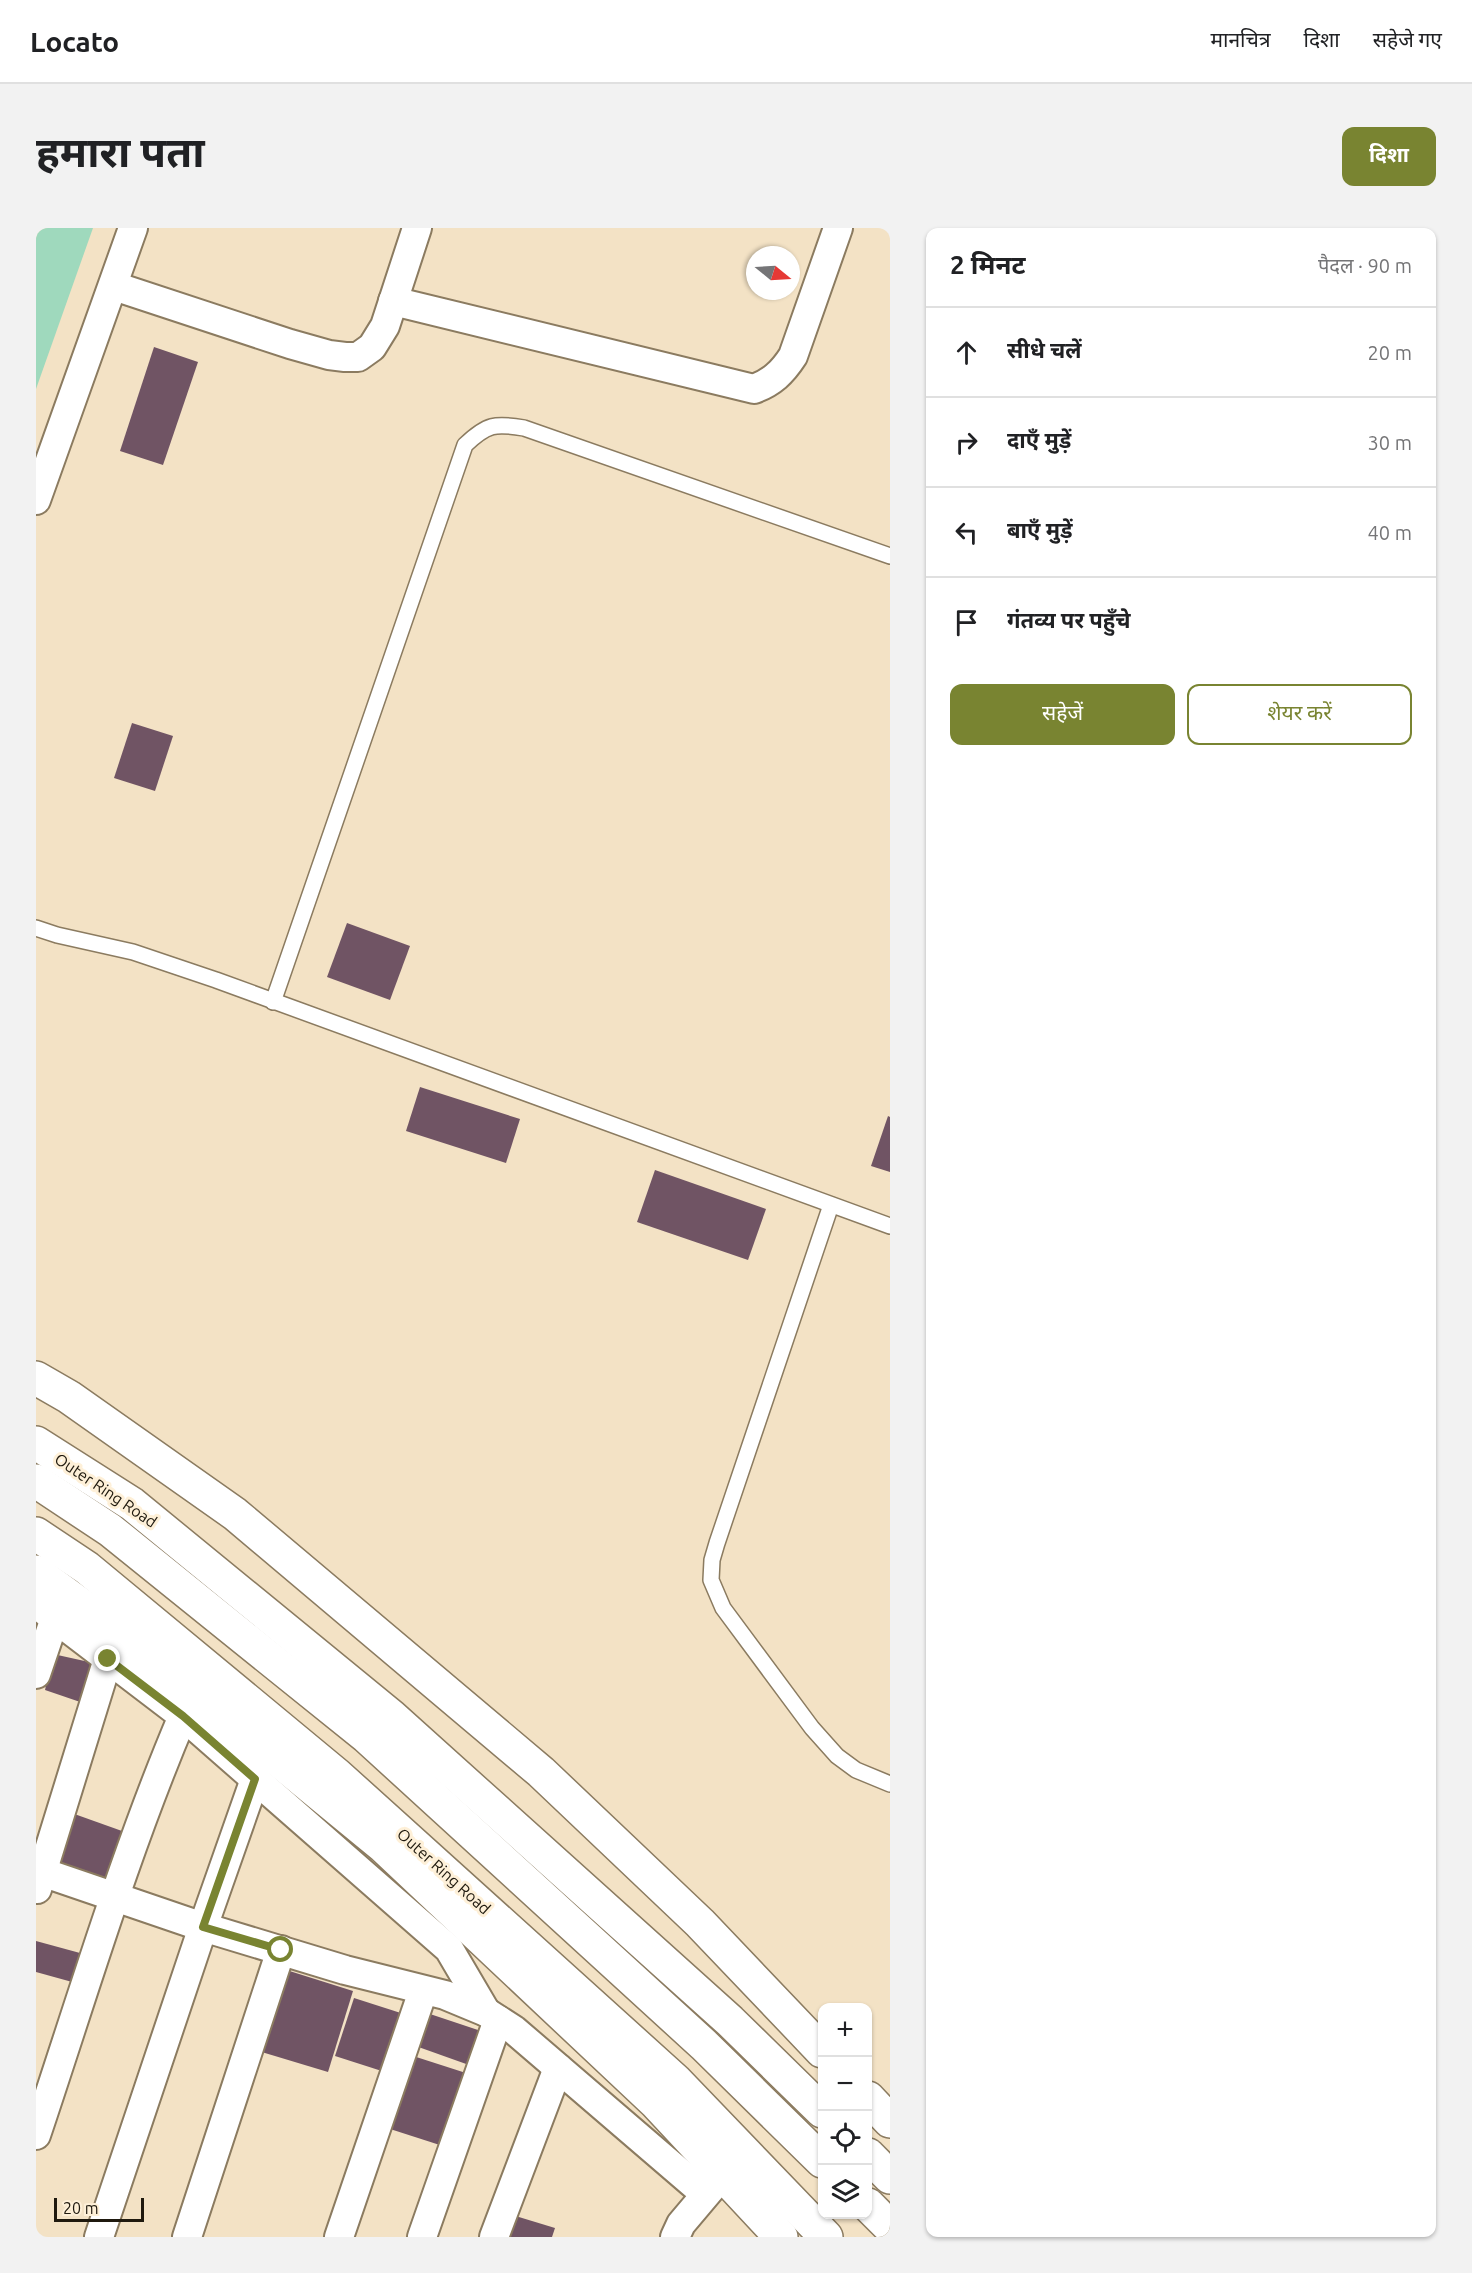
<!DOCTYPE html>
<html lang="hi">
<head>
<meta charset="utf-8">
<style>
  :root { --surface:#fff; --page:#f2f2f2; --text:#202124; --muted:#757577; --line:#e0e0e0; --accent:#798431 }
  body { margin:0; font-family:Ubuntu,"Noto Sans Devanagari",sans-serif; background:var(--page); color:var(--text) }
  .controls { position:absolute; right:18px; bottom:18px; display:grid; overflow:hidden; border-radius:12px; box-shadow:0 2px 4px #0004 }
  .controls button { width:54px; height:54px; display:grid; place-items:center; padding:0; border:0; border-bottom:2px solid var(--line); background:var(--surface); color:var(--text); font:30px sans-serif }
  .compass { position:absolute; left:710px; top:18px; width:54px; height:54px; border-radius:50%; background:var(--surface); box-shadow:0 2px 4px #0004; rotate:108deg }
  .scale { position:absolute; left:18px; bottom:15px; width:90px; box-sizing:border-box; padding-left:6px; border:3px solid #1f190e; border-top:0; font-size:16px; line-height:21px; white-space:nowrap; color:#1f190e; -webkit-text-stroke:4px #fef0d8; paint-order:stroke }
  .stop { position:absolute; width:18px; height:18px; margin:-14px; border:4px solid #798431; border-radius:50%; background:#fff }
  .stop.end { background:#798431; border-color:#fff; box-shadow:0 2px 6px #0008 }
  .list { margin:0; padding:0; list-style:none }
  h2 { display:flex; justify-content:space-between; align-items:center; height:78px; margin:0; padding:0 24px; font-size:26px }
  h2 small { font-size:20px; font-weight:400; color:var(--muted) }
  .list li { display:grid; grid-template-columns:39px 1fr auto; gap:18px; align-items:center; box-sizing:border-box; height:90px; padding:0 24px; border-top:2px solid var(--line) }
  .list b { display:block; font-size:22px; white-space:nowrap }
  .list em { font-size:20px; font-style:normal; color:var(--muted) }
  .actions { display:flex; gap:12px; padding:18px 24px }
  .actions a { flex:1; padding:14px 0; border:2px solid var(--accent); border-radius:12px; text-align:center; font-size:21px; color:var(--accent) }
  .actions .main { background:var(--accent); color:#fff }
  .icon { flex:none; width:33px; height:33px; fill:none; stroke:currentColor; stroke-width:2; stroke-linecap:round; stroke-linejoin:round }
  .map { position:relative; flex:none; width:854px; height:2009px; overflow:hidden; border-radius:12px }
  header { display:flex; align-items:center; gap:36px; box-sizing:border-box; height:84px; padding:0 30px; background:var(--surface); border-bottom:2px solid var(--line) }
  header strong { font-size:28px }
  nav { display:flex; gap:33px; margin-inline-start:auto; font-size:21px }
  .intro { display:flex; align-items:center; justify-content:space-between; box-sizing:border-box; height:144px; padding:0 36px }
  h1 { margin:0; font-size:42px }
  .button { padding:15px 27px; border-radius:12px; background:var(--accent); color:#fff; font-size:21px; font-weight:700 }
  main { display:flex; gap:36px; padding:0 36px }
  aside { flex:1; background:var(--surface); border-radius:12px; box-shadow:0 2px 4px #0004 }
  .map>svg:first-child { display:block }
</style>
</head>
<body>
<header>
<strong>Locato</strong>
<nav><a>मानचित्र</a><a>दिशा</a><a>सहेजे गए</a></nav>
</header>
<div class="intro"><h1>हमारा पता</h1><a class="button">दिशा</a></div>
<main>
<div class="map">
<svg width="854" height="2009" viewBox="0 0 854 2009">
  <rect width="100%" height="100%" fill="#f3e2c5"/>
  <!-- green -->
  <path fill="#9fd9bd" d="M0 0H57L0 161Z"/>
  <!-- building -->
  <g fill="#705464">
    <path d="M118 119 162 134 127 237 84 223Z"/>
    <path d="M96 495 137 508 119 563 78 550Z"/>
    <path d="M311 695 374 718 354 772 291 749Z"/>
    <path d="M384 859 484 891 470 935 370 903Z"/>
    <path d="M852 888 854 889V944L835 938Z"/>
    <path d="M619 942 730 981 712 1032 601 994Z"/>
    <path d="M17 1426 62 1436 53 1477 9 1462Z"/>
    <path d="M30 1583 86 1603 70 1654 14 1640Z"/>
    <path d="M0 1713 55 1728 47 1757 0 1744Z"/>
    <path d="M244 1740 317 1763 292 1844 219 1822Z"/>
    <path d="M318 1770 371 1787 352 1845 299 1828Z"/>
    <path d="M385 1783 445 1803 433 1837 374 1816Z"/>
    <path d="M374 1827 433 1846 410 1919 351 1900Z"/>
    <path d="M473 1986 519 2000 516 2009H466Z"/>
  </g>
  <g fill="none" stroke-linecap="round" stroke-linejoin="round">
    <defs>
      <g id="lane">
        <path d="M0 700 21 707 97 724 180 752 854 998"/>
        <path d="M237 774 429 217C451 196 459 195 488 200L854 328"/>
        <path d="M795 977 681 1315 676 1332 675 1352 687 1380 776 1500 801 1528 820 1542 854 1556"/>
      </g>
      <g id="street">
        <path d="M78 58 254 116 293 127 309 129H322L336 119 349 98 381 0"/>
        <path d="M357 73 718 161C736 154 746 145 757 128L802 0"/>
        <path d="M0 272 97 0"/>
        <path d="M0 1376 147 1488 413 1721 450 1784"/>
        <path d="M0 1446 19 1390"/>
        <path d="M0 1642 167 1699 309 1742 409 1767 450 1784 478 1802 669 1966"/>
        <path d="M1 1661 72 1431"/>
        <path d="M0 1907C47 1767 89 1624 147 1488"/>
        <path d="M63 2009 167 1699 219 1551"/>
        <path d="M151 2009 245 1722"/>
        <path d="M303 2009 387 1763"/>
        <path d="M386 2009 462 1792"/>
        <path d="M458 2009 522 1840"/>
        <path d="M639 2009 645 1996 683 1951"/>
      </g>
      <g id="secondary">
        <path d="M0 1150 33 1169 199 1286 505 1544 664 1695 786 1823"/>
        <path d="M0 1215 96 1276 355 1488 694 1793 786 1883"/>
        <path d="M0 1344 123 1434 347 1618 620 1875 745 2009"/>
        <path d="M832 1870 854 1893"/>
        <path d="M832 1927 854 1949"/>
      </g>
      <g id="primary">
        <path d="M0 1253 74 1302 331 1509 668 1817 786 1933"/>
        <path d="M0 1306 51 1340 301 1547 639 1852 790 2009"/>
        <path d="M832 1977 854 1999"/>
      </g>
    </defs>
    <!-- lane casing -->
    <use href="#lane" stroke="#8b7b60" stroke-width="18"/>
    <!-- street casing -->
    <use href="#street" stroke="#8b7b60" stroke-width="32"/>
    <!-- secondary casing -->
    <use href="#secondary" stroke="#8b7b60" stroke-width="36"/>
    <!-- primary casing -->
    <use href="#primary" stroke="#8b7b60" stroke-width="36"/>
    <!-- lane -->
    <use href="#lane" stroke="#fff" stroke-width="15"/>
    <!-- street -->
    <use href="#street" stroke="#fff" stroke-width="28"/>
    <!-- secondary -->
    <use href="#secondary" stroke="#fff" stroke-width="33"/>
    <!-- primary -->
    <use href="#primary" stroke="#fff" stroke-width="33"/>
  </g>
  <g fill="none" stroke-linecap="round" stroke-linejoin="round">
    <!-- route -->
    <path stroke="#798431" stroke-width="8" d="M72 1431 147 1488 219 1551 167 1699 245 1722"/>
  </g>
  <g text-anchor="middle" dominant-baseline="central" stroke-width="6" stroke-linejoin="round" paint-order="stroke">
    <!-- street labels -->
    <g font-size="16" fill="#1f190e" stroke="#fef0d8">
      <text transform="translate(70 1262) rotate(34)">Outer Ring Road</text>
      <text transform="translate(408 1643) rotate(42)">Outer Ring Road</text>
    </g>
  </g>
</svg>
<div class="controls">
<button>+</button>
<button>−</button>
<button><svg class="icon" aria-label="locate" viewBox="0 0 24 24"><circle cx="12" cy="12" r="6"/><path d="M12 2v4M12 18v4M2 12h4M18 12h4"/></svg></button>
<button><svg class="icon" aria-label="layers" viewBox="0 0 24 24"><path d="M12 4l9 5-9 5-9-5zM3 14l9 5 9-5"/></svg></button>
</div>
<svg class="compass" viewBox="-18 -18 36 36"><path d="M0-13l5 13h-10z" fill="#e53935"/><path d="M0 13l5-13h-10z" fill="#757577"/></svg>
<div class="scale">20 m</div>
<div class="stop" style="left:245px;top:1722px"></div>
<div class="stop end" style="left:72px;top:1431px"></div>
</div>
<aside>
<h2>2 मिनट<small>पैदल · 90 m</small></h2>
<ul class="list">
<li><svg class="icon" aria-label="ahead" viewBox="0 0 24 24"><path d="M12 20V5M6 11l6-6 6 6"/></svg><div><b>सीधे चलें</b></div><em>20 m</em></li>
<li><svg class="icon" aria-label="right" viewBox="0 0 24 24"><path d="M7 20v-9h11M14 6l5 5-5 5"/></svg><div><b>दाएँ मुड़ें</b></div><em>30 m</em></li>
<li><svg class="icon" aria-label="left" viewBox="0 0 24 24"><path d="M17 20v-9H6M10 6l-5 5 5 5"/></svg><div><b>बाएँ मुड़ें</b></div><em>40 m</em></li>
<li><svg class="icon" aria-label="arrive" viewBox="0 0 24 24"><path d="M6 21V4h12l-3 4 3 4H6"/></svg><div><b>गंतव्य पर पहुँचे</b></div></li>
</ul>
<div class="actions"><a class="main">सहेजें</a><a>शेयर करें</a></div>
</aside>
</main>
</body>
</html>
